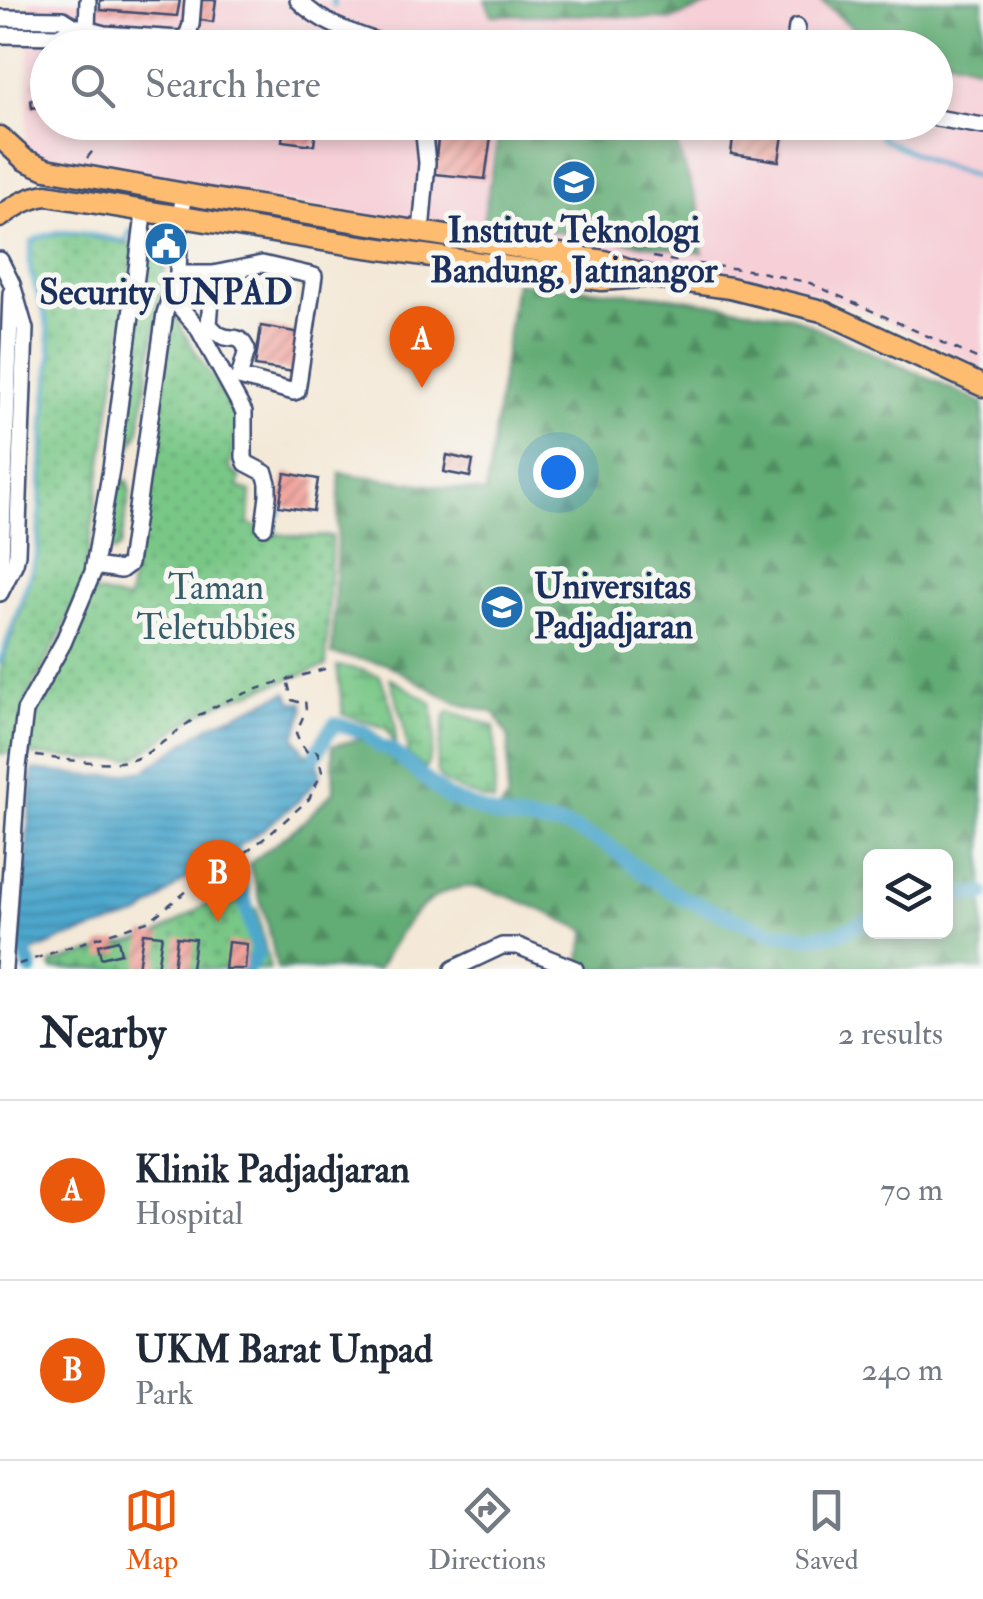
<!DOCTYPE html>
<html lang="en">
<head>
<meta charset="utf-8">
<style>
  :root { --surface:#fff; --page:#f6f6f7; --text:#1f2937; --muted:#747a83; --line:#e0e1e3; --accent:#ea580c }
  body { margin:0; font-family:"IM FELL Double Pica",serif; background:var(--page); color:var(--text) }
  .controls { position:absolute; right:30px; bottom:30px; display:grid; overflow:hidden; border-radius:15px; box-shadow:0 5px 15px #0003 }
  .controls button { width:90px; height:90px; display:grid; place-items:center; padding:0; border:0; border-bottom:2px solid var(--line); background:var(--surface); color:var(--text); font:50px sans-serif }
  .you { position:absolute; left:558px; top:472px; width:35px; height:35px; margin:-25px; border:8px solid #fff; border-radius:50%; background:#1a73e8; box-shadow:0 0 0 15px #1a73e833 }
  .badge { display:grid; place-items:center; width:65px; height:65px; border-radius:50%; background:var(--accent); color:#fff; font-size:32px; font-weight:700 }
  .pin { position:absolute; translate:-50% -82px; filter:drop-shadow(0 2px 5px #0008) }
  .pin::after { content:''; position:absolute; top:52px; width:35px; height:30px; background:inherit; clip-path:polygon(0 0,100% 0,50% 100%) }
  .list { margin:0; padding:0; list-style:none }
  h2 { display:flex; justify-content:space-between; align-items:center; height:130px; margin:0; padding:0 40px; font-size:42px }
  h2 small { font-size:32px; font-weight:400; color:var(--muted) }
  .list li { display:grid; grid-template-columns:65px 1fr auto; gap:30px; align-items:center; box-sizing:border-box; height:180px; padding:0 40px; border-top:2px solid var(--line) }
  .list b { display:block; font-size:38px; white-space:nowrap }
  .list p { margin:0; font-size:32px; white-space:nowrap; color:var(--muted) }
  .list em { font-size:32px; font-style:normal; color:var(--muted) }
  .icon { flex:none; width:55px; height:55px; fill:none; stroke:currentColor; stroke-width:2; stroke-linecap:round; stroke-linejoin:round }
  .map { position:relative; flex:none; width:983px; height:969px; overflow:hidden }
  .search { position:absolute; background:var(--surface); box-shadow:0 5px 15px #0003; left:30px; right:30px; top:30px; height:110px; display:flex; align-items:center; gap:25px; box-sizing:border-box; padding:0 35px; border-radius:55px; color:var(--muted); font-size:38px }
  .sheet { height:490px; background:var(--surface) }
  nav { display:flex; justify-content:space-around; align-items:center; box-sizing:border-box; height:140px; border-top:2px solid var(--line); background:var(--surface); font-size:28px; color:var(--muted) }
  nav a { display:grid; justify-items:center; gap:5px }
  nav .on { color:var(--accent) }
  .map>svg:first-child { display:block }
</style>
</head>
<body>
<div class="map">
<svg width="983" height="969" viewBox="0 0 983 969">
  <defs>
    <pattern id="forest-firs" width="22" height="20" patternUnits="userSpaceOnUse" patternTransform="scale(2.5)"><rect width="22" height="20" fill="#62ac74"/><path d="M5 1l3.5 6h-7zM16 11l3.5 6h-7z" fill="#508c62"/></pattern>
    <pattern id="wetland-marsh" width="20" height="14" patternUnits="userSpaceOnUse" patternTransform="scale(2.5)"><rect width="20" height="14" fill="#79c787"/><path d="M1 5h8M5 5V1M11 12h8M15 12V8" fill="none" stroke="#62a272"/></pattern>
    <pattern id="park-dots" width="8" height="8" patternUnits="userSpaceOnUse" patternTransform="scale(2.5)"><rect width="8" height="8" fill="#79c787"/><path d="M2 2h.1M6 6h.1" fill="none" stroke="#62a272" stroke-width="1.8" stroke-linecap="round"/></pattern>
    <pattern id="water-rules" width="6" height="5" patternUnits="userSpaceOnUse" patternTransform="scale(2.5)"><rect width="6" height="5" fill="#4ea7cc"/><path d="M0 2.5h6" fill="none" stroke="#4088a9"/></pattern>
    <pattern id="building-hatch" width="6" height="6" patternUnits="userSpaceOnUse" patternTransform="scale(2.5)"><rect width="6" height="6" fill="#f1a39c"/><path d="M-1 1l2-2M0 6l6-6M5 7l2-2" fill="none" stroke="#c28582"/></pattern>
  </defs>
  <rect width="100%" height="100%" fill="#f6f6f2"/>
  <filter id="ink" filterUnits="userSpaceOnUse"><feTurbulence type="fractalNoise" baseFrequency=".01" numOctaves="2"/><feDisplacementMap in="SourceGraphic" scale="20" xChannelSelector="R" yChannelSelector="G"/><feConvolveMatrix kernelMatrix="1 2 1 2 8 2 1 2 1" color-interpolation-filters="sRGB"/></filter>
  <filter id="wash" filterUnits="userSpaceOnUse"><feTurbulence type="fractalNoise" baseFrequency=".0048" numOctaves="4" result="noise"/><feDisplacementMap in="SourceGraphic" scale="40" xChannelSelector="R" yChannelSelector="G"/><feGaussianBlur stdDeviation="2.25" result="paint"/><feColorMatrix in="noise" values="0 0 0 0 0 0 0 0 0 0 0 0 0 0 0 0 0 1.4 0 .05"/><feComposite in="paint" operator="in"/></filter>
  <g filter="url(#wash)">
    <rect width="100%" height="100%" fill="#f4e9d8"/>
    <!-- built -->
    <path fill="#f6cfd7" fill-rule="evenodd" d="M30 0H983V368L874 315 791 284 709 270 618 259 130 176 26 155ZM48 48H936V122H48Z"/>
    <!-- forest -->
    <g fill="url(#forest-firs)" stroke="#3e6e69" stroke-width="2.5" fill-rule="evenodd">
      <path d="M485 0H722L670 20 588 15H492Z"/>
      <path d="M820 0H983V68L936 56V48L898 47 867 40Z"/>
      <path d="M501 123H669L700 211 702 253 483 221Z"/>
      <path d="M515 282 672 297 791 316 983 403V969H589L579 961 587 931C561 920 491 883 464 887 444 889 425 902 412 917 398 933 388 952 378 969H277L268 926 249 864 302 823 334 791 332 746 361 738 448 795 498 813 507 800 509 739 495 713 456 703 387 664 332 654 340 473 486 493ZM946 856V932H870V856Z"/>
    </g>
    <!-- wetland -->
    <g fill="url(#wetland-marsh)" stroke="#4a7b72" stroke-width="2.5">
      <path d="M337 666 358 669 380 676C388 697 399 720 395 743L386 728 343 714Z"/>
      <path d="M390 678 432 703C436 726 437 749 425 769L408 755 403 721Z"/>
      <path d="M449 711 494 726 496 756 494 802C480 798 441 787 437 773 435 765 444 728 445 716Z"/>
    </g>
    <!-- park -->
    <g fill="url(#park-dots)" stroke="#4a7b72" stroke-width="2.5">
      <path d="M58 231 135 245 84 581 60 635 28 695 15 752 0 754V668L18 619 37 555 45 413 51 354 46 318 31 274 30 250 32 242 40 237Z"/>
      <path d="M147 250 167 253 139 432 128 452H125L120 430Z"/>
      <path d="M172 306 182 330 237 418 230 470 241 477 238 487 251 492 249 523C273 538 305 537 332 536L326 666 221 703 194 717 135 758 94 760 22 754 29 710 88 590 128 601 165 366Z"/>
      <path d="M117 479 128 481 130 493 120 547 114 552 109 551 105 544 112 490Z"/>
      <path d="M220 896 257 909 270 969H52V963L156 935Z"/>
    </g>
    <!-- water -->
    <path fill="url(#water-rules)" stroke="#346b95" stroke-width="2.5" d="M287 692 292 702H303L304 710 295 737 305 753 312 755 317 753 320 773 318 778 298 801 256 835 182 882 141 915 63 939 26 955 18 952 33 770 95 776 117 775 145 770 209 726Z"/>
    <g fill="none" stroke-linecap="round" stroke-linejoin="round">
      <!-- stream -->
      <g stroke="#4ea7cc" stroke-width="5">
        <path d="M333 0 334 6"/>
        <path d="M868 122 884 140 933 162 983 179"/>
        <path d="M275 529 276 516 280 513"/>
        <path d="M0 662 37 555 39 530 45 413 51 354 46 318 31 274 29 262 32 242C59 223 96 238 126 241L130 232 135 229"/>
      </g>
      <!-- canal -->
      <g stroke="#4ea7cc" stroke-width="15">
        <path d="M317 753 326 736 335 724 365 732 379 746 391 750 447 797 499 817 568 827 607 844 643 873 681 897 734 919 775 933 808 937 835 934 870 920"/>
        <path d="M232 850 258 953 247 969"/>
        <path d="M946 895 983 894"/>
        <path d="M26 955 31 969"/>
      </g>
    </g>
    <g id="blocks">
      <!-- building -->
      <g fill="url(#building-hatch)">
        <path d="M100 0H180L177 16 100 10Z"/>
        <path d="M198 0H216L213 22 196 19Z"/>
        <path d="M42 73 48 77V105L32 108 31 100 45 93 33 84Z"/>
        <path d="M284 122H317L314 145 282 141Z"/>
        <path d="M440 122H493L485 179 434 174Z"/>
        <path d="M580 122H611L610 133 579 128Z"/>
        <path d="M735 122H785L779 161 731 154Z"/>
        <path d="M153 235 165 237 162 253 150 250Z"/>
        <path d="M261 326 301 333 294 372 255 366Z"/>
        <path d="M447 455 473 461 470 477 444 472Z"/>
        <path d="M285 473 318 479 313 511 279 506Z"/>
        <path d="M143 933 162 935 157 969H138Z"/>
        <path d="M177 937 195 939 191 969H173Z"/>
        <path d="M118 940 121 953 101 958 98 945Z"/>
        <path d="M228 942 247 944 245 969H225Z"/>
      </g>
    </g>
  </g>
  <g filter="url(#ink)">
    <use href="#blocks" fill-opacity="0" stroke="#3c4b70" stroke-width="2.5"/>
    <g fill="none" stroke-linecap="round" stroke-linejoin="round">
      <defs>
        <g id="minor">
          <path d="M298 0C324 27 363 36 397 48"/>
          <path d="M0 18 63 19 74 26 104 34 180 39 187 36 191 25 193 0"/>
          <path d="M87 29 88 0"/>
          <path d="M0 35 60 36 74 26"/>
          <path d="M794 48 797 27"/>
          <path d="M936 118 983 126"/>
          <path d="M421 232 427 163 424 135"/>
          <path d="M0 260 12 284 25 329 17 554 15 563 0 593"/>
          <path d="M178 274H213L262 264 314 276 297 391 294 392 239 377 247 350C239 332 233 342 220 335 218 334 210 326 209 325L213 274"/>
          <path d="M171 297 198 328 244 412V457L246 463 265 473 268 483V496L264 527"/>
          <path d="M94 566 121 570 129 564 165 313 178 274 180 217 184 194"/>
          <path d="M0 585 11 293"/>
          <path d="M4 969 18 767 25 711 63 643 93 572 111 469 143 223 140 212 137 209"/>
          <path d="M453 969 502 946H518L575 969"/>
        </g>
        <g id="major">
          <path d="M0 137 25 160 46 169 207 198 604 261 652 277 730 288 822 311 983 386"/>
          <path d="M0 217C15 206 29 197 47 195L353 245 602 280 641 277"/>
        </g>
      </defs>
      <!-- minor casing -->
      <use href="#minor" stroke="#3c4b70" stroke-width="20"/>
      <!-- major casing -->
      <use href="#major" stroke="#3c4b70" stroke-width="25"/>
      <!-- path -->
      <g stroke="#3c4b70" stroke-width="2.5" stroke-dasharray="8 8" stroke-linecap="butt">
        <path d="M87 158 96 147"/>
        <path d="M653 257 680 262"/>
        <path d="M698 264 756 271 810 283 983 361"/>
        <path d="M36 756C59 759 115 767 135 759 158 750 183 724 205 712 243 690 287 680 328 668"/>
        <path d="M19 964 150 920 206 876 234 861 269 835 309 799 322 772 318 753 316 751 308 753 300 742 296 733 306 710 305 700 298 702 292 700 287 679"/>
      </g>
      <!-- minor -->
      <use href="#minor" stroke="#fff" stroke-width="15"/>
      <!-- major -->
      <use href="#major" stroke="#fdbc6f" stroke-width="20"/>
    </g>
  </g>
  <!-- icons -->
  <defs>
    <symbol id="university-disc" viewBox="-11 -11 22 22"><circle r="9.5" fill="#1f6fb2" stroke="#f6f6f2"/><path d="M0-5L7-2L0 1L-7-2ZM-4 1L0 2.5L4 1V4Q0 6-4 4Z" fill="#fff"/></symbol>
    <symbol id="civic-disc" viewBox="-11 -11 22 22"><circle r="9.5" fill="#1f6fb2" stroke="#f6f6f2"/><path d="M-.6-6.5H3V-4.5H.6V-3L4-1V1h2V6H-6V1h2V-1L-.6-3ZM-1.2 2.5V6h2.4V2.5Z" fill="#fff"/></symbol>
  </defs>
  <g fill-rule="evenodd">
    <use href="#university-disc" x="549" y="157" width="50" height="50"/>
    <use href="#civic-disc" x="141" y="219" width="50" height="50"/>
    <use href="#university-disc" x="477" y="582" width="50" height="50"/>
  </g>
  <g text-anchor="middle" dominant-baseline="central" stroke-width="10" stroke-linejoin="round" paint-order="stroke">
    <!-- poi labels -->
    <g font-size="35" font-weight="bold" fill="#1b2f5e" stroke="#f6f6f2">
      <text x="574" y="231">Institut Teknologi<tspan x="574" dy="40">Bandung, Jatinangor</tspan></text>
      <text x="166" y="293">Security UNPAD</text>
      <text x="534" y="587" text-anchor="start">Universitas<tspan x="534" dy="40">Padjadjaran</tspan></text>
    </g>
    <!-- park labels -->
    <g font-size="35" fill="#375d6a" stroke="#f6f6f2">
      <text x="216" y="588">Taman<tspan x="216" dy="40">Teletubbies</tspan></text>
    </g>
  </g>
</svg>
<div class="controls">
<button><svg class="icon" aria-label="layers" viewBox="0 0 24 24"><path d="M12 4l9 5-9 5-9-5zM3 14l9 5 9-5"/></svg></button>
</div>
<div class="you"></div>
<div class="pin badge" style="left:422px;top:388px">A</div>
<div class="pin badge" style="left:218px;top:922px">B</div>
<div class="search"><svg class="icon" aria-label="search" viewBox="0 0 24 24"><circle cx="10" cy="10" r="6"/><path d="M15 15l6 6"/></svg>Search here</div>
</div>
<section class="sheet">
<h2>Nearby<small>2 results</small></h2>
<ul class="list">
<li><span class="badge">A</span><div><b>Klinik Padjadjaran</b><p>Hospital</p></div><em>70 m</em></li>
<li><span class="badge">B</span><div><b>UKM Barat Unpad</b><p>Park</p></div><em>240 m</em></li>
</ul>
</section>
<nav>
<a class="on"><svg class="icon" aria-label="map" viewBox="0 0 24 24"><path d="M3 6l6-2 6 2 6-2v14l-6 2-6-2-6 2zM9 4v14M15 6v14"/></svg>Map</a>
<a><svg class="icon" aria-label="directions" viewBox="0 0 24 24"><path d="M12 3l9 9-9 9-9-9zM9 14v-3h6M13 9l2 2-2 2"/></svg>Directions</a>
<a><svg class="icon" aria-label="saved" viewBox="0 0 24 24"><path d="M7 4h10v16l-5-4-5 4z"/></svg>Saved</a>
</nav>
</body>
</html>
